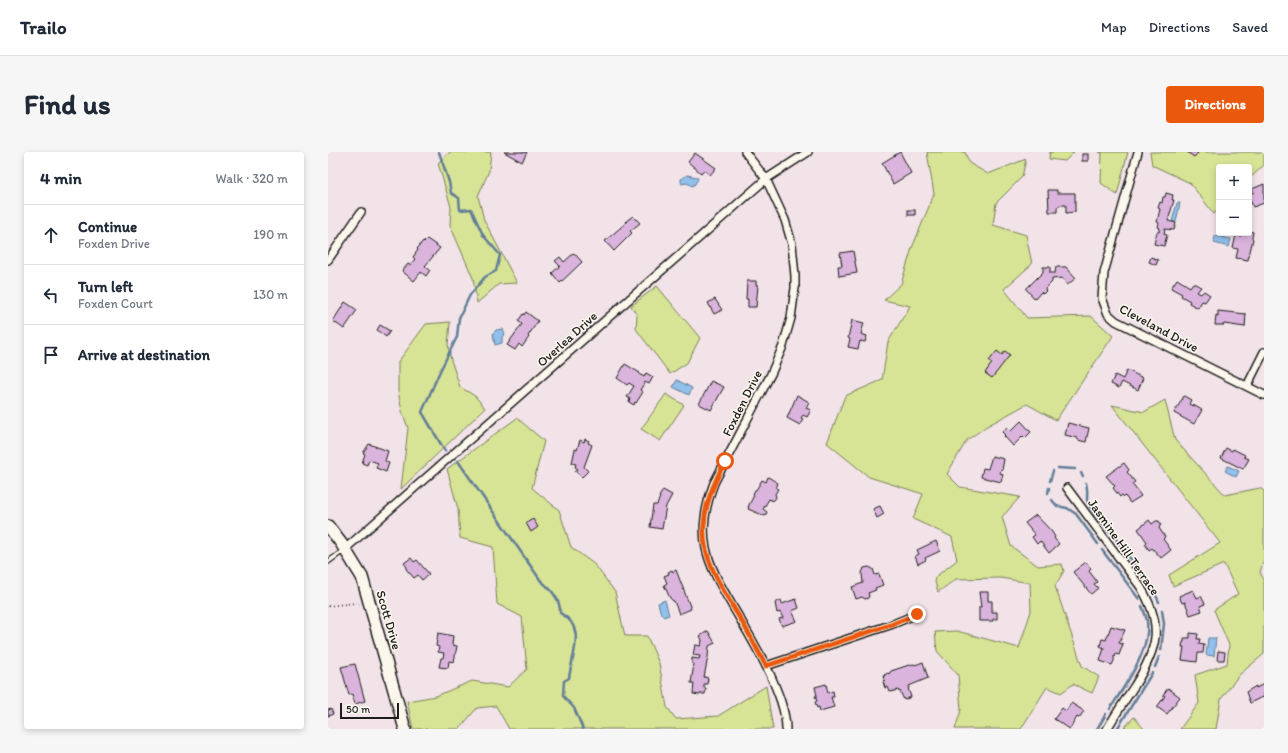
<!DOCTYPE html>
<html lang="en">
<head>
<meta charset="utf-8">
<style>
  :root { --surface:#fff; --page:#f6f6f7; --text:#1f2937; --muted:#747a83; --line:#e0e1e3; --accent:#ea580c }
  body { margin:0; font-family:Itim,sans-serif; background:var(--page); color:var(--text) }
  .controls { position:absolute; right:12px; top:12px; display:grid; overflow:hidden; border-radius:4px; box-shadow:0 2px 6px #0003 }
  .controls button { width:36px; height:36px; display:grid; place-items:center; padding:0; border:0; border-bottom:1px solid var(--line); background:var(--surface); color:var(--text); font:20px sans-serif }
  .scale { position:absolute; left:12px; bottom:10px; width:59px; box-sizing:border-box; padding-left:4px; border:2px solid #1c1c1c; border-top:0; font-size:11px; line-height:14px; white-space:nowrap; color:#1c1c1c; -webkit-text-stroke:3px #fbf7ec; paint-order:stroke }
  .stop { position:absolute; width:12px; height:12px; margin:-9px; border:3px solid #ea580c; border-radius:50%; background:#fff }
  .stop.end { background:#ea580c; border-color:#fff; box-shadow:0 1px 4px #0008 }
  .list { margin:0; padding:0; list-style:none }
  h2 { display:flex; justify-content:space-between; align-items:center; height:52px; margin:0; padding:0 16px; font-size:17px }
  h2 small { font-size:13px; font-weight:400; color:var(--muted) }
  .list li { display:grid; grid-template-columns:26px 1fr auto; gap:12px; align-items:center; box-sizing:border-box; height:60px; padding:0 16px; border-top:1px solid var(--line) }
  .list b { display:block; font-size:15px; white-space:nowrap }
  .list p { margin:0; font-size:13px; white-space:nowrap; color:var(--muted) }
  .list em { font-size:13px; font-style:normal; color:var(--muted) }
  .icon { flex:none; width:22px; height:22px; fill:none; stroke:currentColor; stroke-width:2; stroke-linecap:round; stroke-linejoin:round }
  .map { position:relative; flex:none; width:936px; height:577px; overflow:hidden; border-radius:4px }
  header { display:flex; align-items:center; gap:24px; box-sizing:border-box; height:56px; padding:0 20px; background:var(--surface); border-bottom:1px solid var(--line) }
  header strong { font-size:19px }
  nav { display:flex; gap:22px; margin-inline-start:auto; font-size:14px }
  .intro { display:flex; align-items:center; justify-content:space-between; box-sizing:border-box; height:96px; padding:0 24px }
  h1 { margin:0; font-size:28px }
  .button { padding:10px 18px; border-radius:4px; background:var(--accent); color:#fff; font-size:14px; font-weight:700 }
  main { display:flex; gap:24px; padding:0 24px }
  aside { flex:1; background:var(--surface); border-radius:4px; box-shadow:0 2px 6px #0003 }
  .map>svg:first-child { display:block }
</style>
</head>
<body>
<header>
<strong>Trailo</strong>
<nav><a>Map</a><a>Directions</a><a>Saved</a></nav>
</header>
<div class="intro"><h1>Find us</h1><a class="button">Directions</a></div>
<main>
<aside>
<h2>4 min<small>Walk · 320 m</small></h2>
<ul class="list">
<li><svg class="icon" aria-label="ahead" viewBox="0 0 24 24"><path d="M12 20V5M6 11l6-6 6 6"/></svg><div><b>Continue</b><p>Foxden Drive</p></div><em>190 m</em></li>
<li><svg class="icon" aria-label="left" viewBox="0 0 24 24"><path d="M17 20v-9H6M10 6l-5 5 5 5"/></svg><div><b>Turn left</b><p>Foxden Court</p></div><em>130 m</em></li>
<li><svg class="icon" aria-label="arrive" viewBox="0 0 24 24"><path d="M6 21V4h12l-3 4 3 4H6"/></svg><div><b>Arrive at destination</b></div></li>
</ul>
</aside>
<div class="map">
<svg width="936" height="577" viewBox="0 0 936 577">
  <rect width="100%" height="100%" fill="#f1e3e8"/>
  <filter id="ink" filterUnits="userSpaceOnUse"><feTurbulence type="fractalNoise" baseFrequency=".025" numOctaves="2"/><feDisplacementMap in="SourceGraphic" scale="8" xChannelSelector="R" yChannelSelector="G"/><feConvolveMatrix kernelMatrix="1 2 1 2 8 2 1 2 1" color-interpolation-filters="sRGB"/></filter>
  <g filter="url(#ink)">
    <!-- green -->
    <g fill="#d7e395" stroke="#7a8058">
      <path d="M122 0H163L161 19 150 44 156 68 189 131 171 132 149 151 145 126 122 73 123 55 110 11Z"/>
      <path d="M599 0H637L641 11 660 22 698 7 694 25 668 51 665 73 698 83 704 112 676 137 699 166 763 164 785 184 728 268 699 252 659 274 639 288 619 322 632 335 692 345 674 365 683 394 710 414 734 412 736 419 727 434 754 514 771 525 764 541 745 532 733 541 719 535 693 577H627L633 558 630 523 609 499 607 480 629 479 691 496 703 459 702 431 673 426 628 427 610 440 606 426 629 408 624 385 585 367 595 342 541 325 499 291 517 244 554 228 560 190 582 154 556 148 573 132 584 96 606 42Z"/>
      <path d="M722 0H746L737 9 721 7Z"/>
      <path d="M771 0H800L789 43 773 31 774 1Z"/>
      <path d="M822 0H936V13L921 27V15H891V57L886 62 862 31 824 13Z"/>
      <path d="M329 134 372 186 359 211 342 222 308 177 309 163 303 154Z"/>
      <path d="M122 170 120 193 123 208 132 235 147 244 157 256 73 337 80 276 74 259 70 239V210L98 172Z"/>
      <path d="M338 242 356 253 332 289 313 277Z"/>
      <path d="M837 248 847 288 897 343 932 336 936 339V408L932 420 936 428V502L911 523 893 547 888 577H852L871 551 867 523 899 512 901 493 886 458 910 442 896 412 845 434 841 423 892 391 784 253 816 260Z"/>
      <path d="M189 266 216 289 204 336 231 358 243 395 267 413 287 440 297 484H319L331 511 339 555 348 567 390 564 438 534 445 577H181L168 554 149 556 131 577H85L79 549 108 544 144 529 180 535 199 517 194 465 169 452 165 395 132 386 130 357 119 317Z"/>
      <path d="M806 565 816 577H795Z"/>
    </g>
    <!-- water -->
    <g fill="#90c0eb" stroke="#627e98">
      <path d="M359 23 369 25 370 27 367 32 364 34 359 31 354 32 353 30V27Z"/>
      <path d="M849 51H852L848 70 844 69Z"/>
      <path d="M887 84 903 87 901 95 886 91Z"/>
      <path d="M175 177 177 182 174 185V191L167 193 165 182 168 178Z"/>
      <path d="M349 228 364 236 361 243 345 235Z"/>
      <path d="M900 314 911 319 908 325 897 319Z"/>
      <path d="M337 448 341 463 336 465 333 462 330 451Z"/>
      <path d="M880 486H888L886 504 878 503Z"/>
    </g>
    <g fill="none" stroke-linecap="round" stroke-linejoin="round">
      <!-- stream -->
      <g stroke="#627e98" stroke-width="2.5">
        <path d="M111 0 121 30 123 41 131 46 132 58 143 57 155 83 172 103 168 119 157 125 142 143 131 166 129 185 112 219 94 260 117 299"/>
        <path d="M130 309 213 429C223 437 233 448 232 461 259 475 244 502 241 526L236 529 235 544 246 556 255 577"/>
        <path d="M730 316 747 317"/>
        <path d="M753 321 755 324"/>
        <path d="M722 329 725 319"/>
        <path d="M758 331C760 338 759 340 759 347 760 357 777 373 783 381"/>
        <path d="M720 341 721 336"/>
        <path d="M724 348 729 354 739 356 748 362 770 392"/>
        <path d="M788 387 826 439 831 450"/>
        <path d="M774 398 811 447"/>
        <path d="M833 498 836 472 834 458"/>
        <path d="M827 515 831 505"/>
        <path d="M782 557C797 533 823 498 819 469 818 464 816 459 814 454"/>
        <path d="M769 577 778 562"/>
        <path d="M789 577 824 521"/>
      </g>
    </g>
    <!-- building -->
    <g fill="#dbb4dd" stroke="#1c1c1c">
      <path d="M176 0H199L194 10Z"/>
      <path d="M572 0 583 21 565 32 554 11Z"/>
      <path d="M859 0H871L866 5Z"/>
      <path d="M367 1 388 16 382 23 376 18 373 21 360 10Z"/>
      <rect x="754" y="2" width="6" height="7"/>
      <path d="M936 32V51L925 55 921 45V42L926 40 924 37Z"/>
      <path d="M720 38H729V41H747V60L738 61V53H733L729 55V60H721Z"/>
      <path d="M838 41 845 43 844 48H846L840 69 848 71 846 78 837 77 836 82 839 83 836 94 826 92 829 80H831L832 76 830 75 831 71 829 70 832 57 830 56 832 50 834 51 835 45H837Z"/>
      <rect x="580" y="58" width="7" height="5"/>
      <path d="M305 64 312 71 302 79 304 81 286 99 277 89 299 70 298 69Z"/>
      <path d="M921 79 925 80 924 86 925 87 920 108 908 106 910 97 905 96 908 83 913 84 914 81H921Z"/>
      <path d="M99 87 112 96 97 114 102 118 98 124 93 120 86 129 74 119 80 112 82 113 87 107 85 105 90 98 89 97 95 89 96 90Z"/>
      <path d="M525 99 529 121 511 124 510 114H514L512 101Z"/>
      <path d="M246 101 254 110 232 131 224 121 232 114 227 109 232 105 236 110Z"/>
      <path d="M823 105 830 108 828 113 821 110Z"/>
      <path d="M715 115H722V121H727L728 115H738L748 126 739 133 734 126 724 127V130L717 137 718 139 715 142 713 140 707 147 698 137 715 120Z"/>
      <path d="M849 127 862 135 865 131 873 135 869 140 873 142 876 139 882 143 877 150 874 149 870 156 861 151 862 149 853 144 854 142 843 136Z"/>
      <path d="M419 129H428V133H430L428 155H420V147H418Z"/>
      <path d="M387 147 394 158 386 162 380 151Z"/>
      <path d="M17 150 29 158 16 177 5 169Z"/>
      <path d="M890 159 918 162 917 175 896 172V173H887L888 163 890 164Z"/>
      <path d="M198 160 210 169 200 184 201 185 194 195 191 192 187 198 179 193 194 172 190 169 195 162 196 163Z"/>
      <path d="M524 168 536 171 533 182 539 184 537 190 532 189 530 197 520 195 522 187 520 186Z"/>
      <path d="M52 173 62 179 58 185 49 178Z"/>
      <path d="M669 199 674 203 677 199 682 203 664 226 657 221 664 211 661 209Z"/>
      <path d="M297 212 312 221 311 222 316 225 318 221 325 225 321 232 317 230 312 238 315 240 308 251 307 250 306 253 301 250 302 247 299 245 306 234 301 231 299 233 289 226Z"/>
      <path d="M799 218 815 226 810 238 794 230 791 236 783 232 787 223 795 227Z"/>
      <path d="M383 229 396 235 383 258 371 252Z"/>
      <path d="M469 243 481 250 478 256 483 258 479 265 475 263 473 266 475 267 472 273 459 266Z"/>
      <path d="M856 244 863 248 861 252 864 254 865 253 874 258 866 272 846 261Z"/>
      <path d="M693 269 703 280 697 286 695 284 685 294 676 284 677 283 674 280 679 275 683 279Z"/>
      <path d="M740 271 761 276 758 290 750 288V286L737 283Z"/>
      <path d="M257 287 261 289 260 291 264 293 256 315 260 319 254 325 247 319 250 317 247 315 248 312 244 311 247 297 249 298 252 288 256 290Z"/>
      <path d="M41 292 60 299 57 309 61 311 58 320 48 316 50 311 41 308 39 313 34 311 37 302 35 301Z"/>
      <path d="M898 296 904 299 905 297 917 303 916 305 921 307 915 317 893 306Z"/>
      <path d="M664 304 676 307 674 318 673 317 672 321 675 322 673 330 653 325 655 316 660 317Z"/>
      <path d="M796 311 801 318 799 320 807 330 804 332 813 344 802 351 797 344 796 345 794 343 792 345 785 336 787 334 778 324Z"/>
      <path d="M440 325 450 331 448 336 450 337 447 342 448 345 447 347 445 349 441 347 435 357 439 360 437 364 420 357 421 355H420L426 343 425 342 427 338H428L434 328 438 330Z"/>
      <path d="M335 338 344 343 338 354 334 377 322 375 325 353H329L332 345H331Z"/>
      <path d="M552 354 556 362 549 366 545 357Z"/>
      <path d="M708 363 724 380 727 385 726 386 731 392 721 401 712 389 709 392 704 385 707 383 697 371Z"/>
      <path d="M205 367 210 375 203 380 198 371Z"/>
      <path d="M821 368 824 372 828 369H831L833 372 831 376 837 385 835 387 843 398 833 406 824 396 821 398 817 392 819 390 810 377Z"/>
      <path d="M608 389 612 399 597 406 598 408 590 412 587 404 591 402 589 398Z"/>
      <path d="M83 406 86 410 89 408 101 422 94 428 90 423 86 426 78 417 79 415 76 411Z"/>
      <path d="M758 410 763 417 761 419 769 430 766 432 770 436 763 442 745 420Z"/>
      <path d="M541 415 545 417 547 423 551 422 555 433 547 436 548 438 540 441 541 444 540 446 537 447 534 445 528 447 524 435 535 431 534 421 536 416Z"/>
      <path d="M344 418 345 420 348 418 363 457 351 462 346 449H345L342 446 336 433 339 431 336 424 341 422 340 420Z"/>
      <path d="M865 438 869 446 873 444 877 452 872 454 874 459 862 463 857 450 854 451 851 444Z"/>
      <path d="M651 440H660V449H664V460H669V467H665V469H651V455H653Z"/>
      <path d="M468 447 471 456 464 459 469 469 454 474 451 467 455 466 452 460 449 461 447 451 453 448 454 452Z"/>
      <path d="M783 474 797 478 791 491 795 492 791 503 788 502 787 505 786 504V509L784 513 772 509 776 496 772 494 774 487 778 488Z"/>
      <path d="M380 479 387 491 381 494 380 505 376 525 380 526 379 532H376V536H378L377 542H372V543L365 542 366 531H363L366 512H364V506L371 507 372 504 365 503 367 493 373 494 374 488 372 484Z"/>
      <path d="M110 481 125 484 124 493 129 494 126 510 121 509 120 516 111 515 113 506H115L116 501 110 500 111 495 108 494Z"/>
      <path d="M862 481 870 482 869 487H872L871 492 876 493 875 501H870L869 510 854 508 856 495H854L855 490H856V486H862Z"/>
      <path d="M890 499 897 500 896 508H889Z"/>
      <path d="M595 510 600 526 581 534V536H580L583 545 576 548 572 539 571 540 570 538 562 540 560 535 557 536 555 530H557L555 524H557L556 523 560 521 561 522 563 519 581 513 586 512 587 513Z"/>
      <path d="M27 512 37 549 27 552 24 542 21 543 13 515Z"/>
      <path d="M498 532 500 541 505 539 506 545H503L506 555 492 559 491 555 489 556 487 550 489 549 487 544H489L487 535Z"/>
      <path d="M936 532V546H935L934 545 922 551 918 540 928 534V536Z"/>
      <path d="M840 536 852 545 839 562 829 555 837 544 835 543Z"/>
      <path d="M743 551 756 559 751 566 749 565 742 577 726 567 734 556 738 559Z"/>
      <path d="M3 557 5 562 0 564V558Z"/>
    </g>
    <g fill="none" stroke-linecap="round" stroke-linejoin="round">
      <defs>
        <path id="lane" d="M0 410 15 399"/>
        <g id="street">
          <path d="M417 0 438 27 457 68 464 92 467 124V136L463 166 455 194 443 222 386 331C366 384 378 409 405 455 418 477 431 499 442 522 449 538 458 559 458 577"/>
          <path d="M810 0 776 121 774 146 780 162 788 169 936 243"/>
          <path d="M0 108 33 60"/>
          <path d="M919 234 936 200"/>
          <path d="M739 336 812 434C836 473 830 496 807 533 797 548 788 562 779 577"/>
          <path d="M17 397 438 27 480 0"/>
          <path d="M438 514 565 472 589 462"/>
        </g>
        <path id="secondary" d="M0 374 13 391 34 425 77 577"/>
      </defs>
      <!-- lane casing -->
      <use href="#lane" stroke="#1c1c1c" stroke-width="6"/>
      <!-- street casing -->
      <use href="#street" stroke="#1c1c1c" stroke-width="10"/>
      <!-- secondary casing -->
      <use href="#secondary" stroke="#1c1c1c" stroke-width="14"/>
      <!-- path -->
      <path stroke="#1c1c1c" stroke-width="1.5" stroke-dasharray="1 3" stroke-linecap="butt" d="M0 454 28 451 32 452"/>
      <!-- lane -->
      <use href="#lane" stroke="#fbf7ec" stroke-width="3.5"/>
      <!-- street -->
      <use href="#street" stroke="#fbf7ec" stroke-width="7"/>
      <!-- secondary -->
      <use href="#secondary" stroke="#fbf7ec" stroke-width="11"/>
    </g>
  </g>
  <g fill="none" stroke-linecap="round" stroke-linejoin="round" filter="url(#ink)">
    <!-- route -->
    <path stroke="#ea580c" stroke-width="5" d="M397 309C387 330 377 350 376 373 373 408 396 439 413 468 422 483 430 499 438 514L565 472 589 462"/>
  </g>
  <g text-anchor="middle" dominant-baseline="central" stroke-width="3" stroke-linejoin="round" paint-order="stroke">
    <!-- street labels -->
    <g font-size="13" fill="#1c1c1c" stroke="#fbf7ec">
      <text transform="translate(831 176) rotate(28)">Cleveland Drive</text>
      <text transform="translate(239 187) rotate(-42)">Overlea Drive</text>
      <text transform="translate(414 251) rotate(-63)">Foxden Drive</text>
      <text transform="translate(796 395) rotate(55)">Jasmine Hill Terrace</text>
      <text transform="translate(61 468) rotate(74)">Scott Drive</text>
    </g>
  </g>
</svg>
<div class="controls">
<button>+</button>
<button>−</button>
</div>
<div class="scale">50 m</div>
<div class="stop" style="left:397px;top:309px"></div>
<div class="stop end" style="left:589px;top:462px"></div>
</div>
</main>
</body>
</html>
